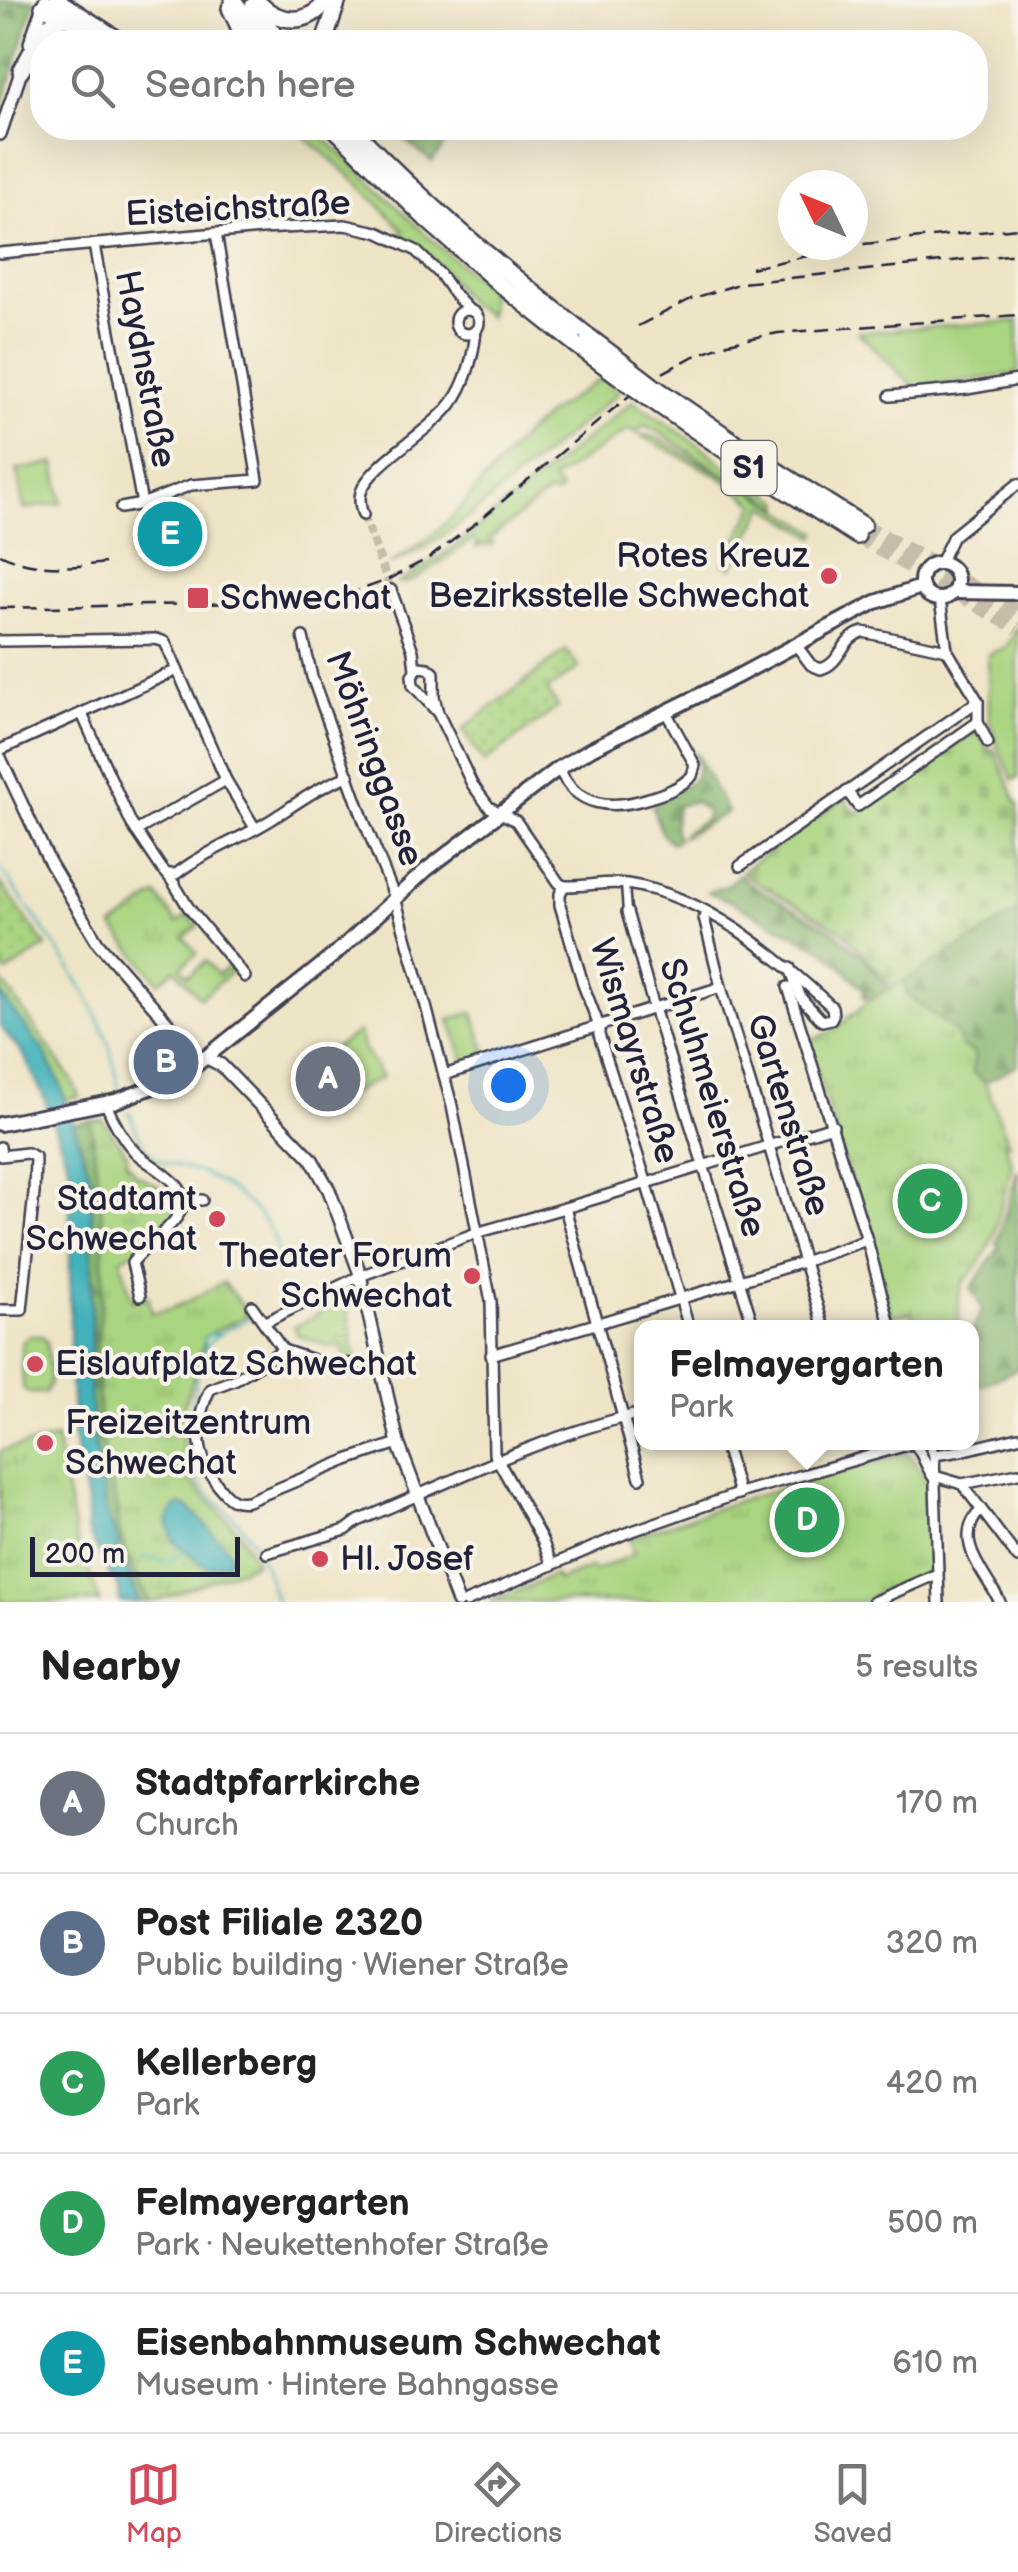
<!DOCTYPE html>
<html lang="en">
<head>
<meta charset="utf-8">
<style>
  :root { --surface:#fff; --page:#f2f2f2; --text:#222; --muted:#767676; --line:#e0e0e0; --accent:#d1495b }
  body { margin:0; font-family:"Balsamiq Sans",sans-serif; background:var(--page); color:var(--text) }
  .compass { position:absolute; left:778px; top:170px; width:90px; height:90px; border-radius:50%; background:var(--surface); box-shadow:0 10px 40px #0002; rotate:313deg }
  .scale { position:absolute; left:30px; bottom:25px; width:210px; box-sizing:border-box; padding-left:10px; border:5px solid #22223b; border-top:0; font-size:28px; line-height:35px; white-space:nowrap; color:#22223b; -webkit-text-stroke:8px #f7f3e8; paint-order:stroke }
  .you { position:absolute; left:508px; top:1085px; width:35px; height:35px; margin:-25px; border:8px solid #fff; border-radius:50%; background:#1a73e8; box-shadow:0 0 0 15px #1a73e833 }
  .badge { display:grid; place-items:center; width:65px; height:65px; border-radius:50%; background:var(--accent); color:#fff; font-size:32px; font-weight:700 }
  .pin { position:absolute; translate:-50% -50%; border:5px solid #fff; box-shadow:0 2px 10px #0006 }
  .popup { position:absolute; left:634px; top:1320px; width:345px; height:130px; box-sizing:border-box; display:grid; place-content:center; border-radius:20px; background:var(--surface); filter:drop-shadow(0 2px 8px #0005); font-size:32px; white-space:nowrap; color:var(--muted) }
  .popup b { font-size:38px; color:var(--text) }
  .popup::after { content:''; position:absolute; left:50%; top:100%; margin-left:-20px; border:20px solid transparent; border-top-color:var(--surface) }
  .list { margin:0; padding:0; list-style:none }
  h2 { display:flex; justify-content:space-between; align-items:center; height:130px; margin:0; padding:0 40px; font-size:42px }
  h2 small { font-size:32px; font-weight:400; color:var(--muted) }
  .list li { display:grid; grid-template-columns:65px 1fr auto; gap:30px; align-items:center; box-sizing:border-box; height:140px; padding:0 40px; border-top:2px solid var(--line) }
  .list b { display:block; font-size:38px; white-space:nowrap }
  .list p { margin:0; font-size:32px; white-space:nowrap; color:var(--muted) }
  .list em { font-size:32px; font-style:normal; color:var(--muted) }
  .icon { flex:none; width:55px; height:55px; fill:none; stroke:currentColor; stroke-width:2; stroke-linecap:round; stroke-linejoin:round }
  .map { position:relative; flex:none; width:1018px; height:1602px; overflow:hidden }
  .search { position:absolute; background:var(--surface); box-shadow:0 10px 40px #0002; left:30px; right:30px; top:30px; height:110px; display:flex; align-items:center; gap:25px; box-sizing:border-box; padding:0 35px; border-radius:40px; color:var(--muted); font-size:38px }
  .sheet { height:830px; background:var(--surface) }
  nav { display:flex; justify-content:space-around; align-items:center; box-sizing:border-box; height:140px; border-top:2px solid var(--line); background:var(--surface); font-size:28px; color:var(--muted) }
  nav a { display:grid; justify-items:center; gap:5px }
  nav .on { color:var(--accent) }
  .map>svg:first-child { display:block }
</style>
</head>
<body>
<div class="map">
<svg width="1018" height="1602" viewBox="0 0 1018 1602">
  <defs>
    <pattern id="forest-firs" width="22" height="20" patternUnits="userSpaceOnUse" patternTransform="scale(2.5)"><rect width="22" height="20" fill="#86b66e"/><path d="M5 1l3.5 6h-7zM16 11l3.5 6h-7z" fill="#6d945c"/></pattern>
    <pattern id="cemetery-stones" width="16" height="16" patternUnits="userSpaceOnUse" patternTransform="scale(2.5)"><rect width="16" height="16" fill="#a9d480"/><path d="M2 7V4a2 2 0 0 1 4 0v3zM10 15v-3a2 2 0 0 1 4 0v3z" fill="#91b670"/></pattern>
    <pattern id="park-tufts" width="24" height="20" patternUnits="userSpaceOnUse" patternTransform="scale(2.5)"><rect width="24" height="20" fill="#a9d480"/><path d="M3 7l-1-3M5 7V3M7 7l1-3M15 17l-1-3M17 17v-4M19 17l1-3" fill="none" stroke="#91b670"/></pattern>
    <pattern id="garden-dots" width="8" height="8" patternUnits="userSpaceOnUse" patternTransform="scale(2.5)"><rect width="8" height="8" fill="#a9d480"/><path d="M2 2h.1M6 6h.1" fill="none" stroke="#91b670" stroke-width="1.8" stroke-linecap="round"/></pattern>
  </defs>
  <rect width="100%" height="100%" fill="#f7f3e8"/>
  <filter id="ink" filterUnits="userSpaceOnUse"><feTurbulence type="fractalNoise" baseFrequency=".01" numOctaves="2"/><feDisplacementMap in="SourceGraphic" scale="20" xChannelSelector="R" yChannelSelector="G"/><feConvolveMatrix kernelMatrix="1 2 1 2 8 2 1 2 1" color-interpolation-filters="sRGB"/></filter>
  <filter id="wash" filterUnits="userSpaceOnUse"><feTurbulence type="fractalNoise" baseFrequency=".0048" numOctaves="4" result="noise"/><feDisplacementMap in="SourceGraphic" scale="40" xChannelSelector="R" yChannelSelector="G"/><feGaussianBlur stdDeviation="2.25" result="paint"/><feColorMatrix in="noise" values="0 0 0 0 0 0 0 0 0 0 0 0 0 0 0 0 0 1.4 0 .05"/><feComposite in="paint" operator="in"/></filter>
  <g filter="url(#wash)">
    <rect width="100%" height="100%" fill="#eee4c6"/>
    <!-- grass -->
    <g fill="#a9d480" stroke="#667b5e" stroke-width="2.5">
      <path d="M289 128H305L328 141 434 242 490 290 489 317 479 309 469 304 447 275 424 252 399 235 404 231 354 179 299 132Z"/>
      <path d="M1018 321V373L916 389 858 332Z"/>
      <path d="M601 378 619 392 470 516 430 545 389 565 432 536 454 515 525 434 547 415Z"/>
      <path d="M633 401 707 451 725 466 737 471 781 501 782 508 740 481 720 472 659 432 644 425 637 433 633 430 626 431 552 480 561 491 554 495 548 493 488 540 493 543 490 546 481 545 475 549 478 544 474 539 415 579 406 583H398L455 546Z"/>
      <path d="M645 435 657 438 748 489 817 532 815 537 765 506 732 568 724 563 756 504 720 477 641 436Z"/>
      <path d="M55 463 62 503 24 509 17 470Z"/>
      <path d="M1018 625V778L1013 780 998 747 989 720 988 654 1006 648Z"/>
      <path d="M0 978 72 1080 79 1097 66 1100 43 1050 0 993Z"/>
      <path d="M473 1012 487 1055 465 1063 450 1020Z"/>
      <path d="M359 1032 364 1050 382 1077 325 1107 318 1095H322C329 1086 345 1081 348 1068L344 1064 339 1065 336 1062 315 1076 307 1065Z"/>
      <path d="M28 1336H42L47 1342 50 1384 45 1393H30L23 1388 21 1344Z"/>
    </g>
    <!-- forest -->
    <g fill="url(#forest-firs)" stroke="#546c54" stroke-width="2.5">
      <path d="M2 0H35L0 114V1Z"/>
      <path d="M395 128H439L449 139 432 162 404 139Z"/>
      <path d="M695 752 727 812 682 837 684 833 706 819 707 812 694 801 677 806 674 828 678 839 671 843 662 834 652 806 694 779 698 768Z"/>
      <path d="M740 874 749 884 834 931 867 961 902 1003 863 997 864 989 826 951 734 903 708 892 726 886Z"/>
      <path d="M1018 912V1064L985 1083 972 1072 974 1053 962 1047 954 1031 907 995 903 981Z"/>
      <path d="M91 1121 102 1215 104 1278 97 1351 100 1429 118 1512C115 1537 139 1579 150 1602H139L121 1554H115L119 1543 106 1513 93 1433 89 1381 91 1353 92 1181 74 1124Z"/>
      <path d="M1018 1169V1369L977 1387 974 1369 978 1361 975 1359 972 1361V1331L982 1309 971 1288 999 1248 997 1243Z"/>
    </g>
    <!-- cemetery -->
    <path fill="url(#cemetery-stones)" stroke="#667b5e" stroke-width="2.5" d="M976 729 989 750 994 749 1018 805V912L894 987 841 930 752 880 742 871 844 798 856 814Z"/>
    <!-- park -->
    <g fill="url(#park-tufts)" stroke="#667b5e" stroke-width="2.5">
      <path d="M157 895 177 923 188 915 198 926 184 937 197 953 181 967 188 976 206 961 218 975 230 965 234 970 200 998 175 969 159 982 113 927Z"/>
      <path d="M903 981 907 995 954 1031 962 1047 975 1054 972 1072 985 1083 1009 1143 1004 1142 1012 1164 993 1238 980 1263 963 1283 959 1297V1327H916L911 1312 892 1317 808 1042 834 1030 870 1000Z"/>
      <path d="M103 1120 127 1154V1162L136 1174 171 1193 175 1189C186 1223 144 1242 121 1260L132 1300 148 1296 152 1313C178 1310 200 1294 223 1282L249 1315C237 1321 212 1331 204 1338L203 1348 182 1412 184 1470 186 1477 240 1533 256 1563 153 1602H150C139 1579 115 1537 118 1512L100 1429 97 1351 104 1278 102 1215 91 1121Z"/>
      <path d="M346 1299 356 1359H344V1347L328 1346 298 1335 294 1327Z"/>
      <path d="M56 1438 79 1552 82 1553 100 1602H0V1451Z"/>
      <path d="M906 1453C940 1482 931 1532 931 1572L861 1602H491L555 1575 558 1581 591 1567 594 1571 634 1554 629 1538 741 1500Z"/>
    </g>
    <!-- garden -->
    <g fill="url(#garden-dots)" stroke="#667b5e" stroke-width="2.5">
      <path d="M566 650 579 668 547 690 558 707 484 763 463 729Z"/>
      <path d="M0 882 46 946 7 973 0 964Z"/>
    </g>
    <!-- water -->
    <g fill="#42b2ba" stroke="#326a7a" stroke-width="2.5">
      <path d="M0 993 43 1050 60 1083 92 1181 91 1353 89 1381 93 1433 106 1513 119 1543 115 1554 121 1553 139 1602H120L119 1588 115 1579 111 1577 87 1530V1503L74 1440 70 1359V1170L43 1095 24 1056 0 1026Z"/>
      <path d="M181 1505 189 1508 229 1550 231 1557 227 1563 207 1568 174 1542 167 1522 173 1509Z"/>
    </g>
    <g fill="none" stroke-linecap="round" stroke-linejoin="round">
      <!-- stream -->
      <g stroke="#42b2ba" stroke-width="2.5">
        <path d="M0 868C38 923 84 978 108 1042 113 1056 115 1073 119 1088"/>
        <path d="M129 1111C136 1128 141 1147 156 1158 170 1167 186 1167 201 1173 229 1185 272 1217 277 1249 278 1257 276 1264 274 1272"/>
        <path d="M250 1318C238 1325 220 1331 210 1341 195 1357 182 1457 193 1476 203 1492 222 1506 236 1520 259 1544 267 1571 276 1602"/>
        <path d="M205 1347 204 1339 209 1334H216"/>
        <path d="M143 1557C167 1559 162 1569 185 1550"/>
      </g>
    </g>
  </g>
  <g filter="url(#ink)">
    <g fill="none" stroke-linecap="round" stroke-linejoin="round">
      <!-- minor-tunnel -->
      <path stroke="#c5bdaa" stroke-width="9" stroke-dasharray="9 4.5" stroke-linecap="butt" d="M363 515 391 590"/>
      <!-- motorway-tunnel -->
      <g stroke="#c5bdaa" stroke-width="15" stroke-dasharray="15 8" stroke-linecap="butt">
        <path d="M863 525 1018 613"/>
        <path d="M857 536 1018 628"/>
      </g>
      <defs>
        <path id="pedestrian" d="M625 884 627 912"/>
        <g id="minor">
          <path d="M94 245 142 504"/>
          <path d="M0 253 261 229 345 225 377 232 415 250 440 274 454 294 469 310"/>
          <circle cx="467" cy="322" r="12"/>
          <path d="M890 396 967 389 1018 380"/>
          <path d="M121 508 142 504 191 485 258 480 216 233"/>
          <path d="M363 515C360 507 359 500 361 492 370 464 431 431 451 404 466 385 474 354 476 330"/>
          <path d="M940 563 953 536 1018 484"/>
          <path d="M391 590 413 651 415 670"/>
          <path d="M940 600 947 650 978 701V722L988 743"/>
          <path d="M303 637 312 677 364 821 395 898 425 1003"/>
          <path d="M0 641 156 639 165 642 226 780 255 828"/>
          <path d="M796 645 811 665 821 669C842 663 841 638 863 632L947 650"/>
          <path d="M438 713 413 685 412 675 419 667 428 668 434 673V697L438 713 472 784 489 807 516 821 559 883 564 886"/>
          <path d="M82 714 131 823 162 869C173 878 180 895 189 908 207 931 227 954 245 977"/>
          <path d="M0 750 177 670"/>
          <path d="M559 768C575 808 613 810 649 798 666 793 679 788 692 776L695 765 666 712"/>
          <path d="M847 791 858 806 978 722"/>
          <path d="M136 831 226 780"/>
          <path d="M740 866 978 701"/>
          <path d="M169 874H176C208 849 247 837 280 814 301 800 324 784 349 776"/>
          <path d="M564 886 560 894V905L584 987 599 1026V1035L644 1175 689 1328"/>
          <path d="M564 886C585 887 605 881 627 884 707 896 774 954 832 1007L833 1015 831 1019 822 1021 801 998 790 968"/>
          <path d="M627 912 654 1008 754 1328"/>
          <path d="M704 918 721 987 824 1328"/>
          <path d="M788 987 867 1240 890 1325"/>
          <path d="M426 1006 452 1106 491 1301 494 1453 542 1540 552 1565"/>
          <path d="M444 1075 721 987"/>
          <path d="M106 1104C113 1121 123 1139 135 1152 153 1170 200 1186 177 1217 165 1234 145 1246 132 1263L140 1296"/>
          <path d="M0 1147 1 1156 27 1153 35 1157 34 1193 22 1310H0"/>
          <path d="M183 1200H202"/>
          <path d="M565 1208 640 1478"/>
          <path d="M252 1306 283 1350 325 1364H379"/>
          <path d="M265 1322 360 1276 476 1233 575 1205 833 1126"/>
          <path d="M283 1350 236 1379 210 1389C193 1423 196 1460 221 1489 229 1499 235 1503 248 1501L347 1460 398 1443"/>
          <path d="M491 1355 803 1262 867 1240"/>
          <path d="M724 1442 739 1494"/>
          <path d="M859 1442V1444"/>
          <path d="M929 1442 934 1455 939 1602"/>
          <path d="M913 1443C923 1452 925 1467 934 1478"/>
          <path d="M934 1455 961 1451 1018 1437"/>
          <path d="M934 1478 938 1477 962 1484 1018 1558"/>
          <path d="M962 1484 1018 1473"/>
          <path d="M981 1510C950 1540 987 1575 1000 1602"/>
          <path d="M267 1553 346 1530 358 1521C451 1482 543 1435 642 1413"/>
          <path d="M466 1602 624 1534 746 1491 918 1442"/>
          <path d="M873 1602 937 1574"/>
        </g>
        <path id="tertiary" d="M0 757 49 861 98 943 197 1056 207 1058"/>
        <g id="secondary">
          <path d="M30 43 45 0"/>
          <path d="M0 134 23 66"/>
          <path d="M207 1058 221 1065 311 1158 329 1190 359 1271 398 1443 458 1602"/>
        </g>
        <g id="primary">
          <circle cx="939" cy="581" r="18"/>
          <path d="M954 592 1018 593"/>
          <path d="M0 1124 116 1101 163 1083 195 1066 334 955 426 870 559 768 591 749 736 677 876 602 921 587"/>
        </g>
        <g id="motorway">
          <path d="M57 0 122 42"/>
          <path d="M233 0 265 42"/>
          <path d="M256 0C277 24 308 27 327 0"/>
          <path d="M253 6 280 42"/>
          <path d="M43 7 80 24"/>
          <path d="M230 8 239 27 240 42"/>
          <path d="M324 42 338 0"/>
          <path d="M21 71 45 27 66 17"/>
          <path d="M334 128 426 219 501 285 575 344"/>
          <path d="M352 128C425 204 505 271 588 336"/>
          <path d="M656 388 768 465 863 525"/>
          <path d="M644 395 761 475 857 536"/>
        </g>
      </defs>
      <!-- pedestrian casing -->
      <use href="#pedestrian" stroke="#413f50" stroke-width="11"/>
      <!-- minor casing -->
      <use href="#minor" stroke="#413f50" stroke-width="14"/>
      <!-- tertiary casing -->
      <use href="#tertiary" stroke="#413f50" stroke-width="15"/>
      <!-- secondary casing -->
      <use href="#secondary" stroke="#413f50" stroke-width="16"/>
      <!-- primary casing -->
      <use href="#primary" stroke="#413f50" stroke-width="18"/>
      <!-- motorway casing -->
      <use href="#motorway" stroke="#413f50" stroke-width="20"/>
      <!-- pedestrian -->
      <use href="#pedestrian" stroke="#fff" stroke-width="6"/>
      <!-- minor -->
      <use href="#minor" stroke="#fff" stroke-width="9"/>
      <!-- tertiary -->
      <use href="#tertiary" stroke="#fff" stroke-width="10"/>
      <!-- secondary -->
      <use href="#secondary" stroke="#fff" stroke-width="11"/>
      <!-- primary -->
      <use href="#primary" stroke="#fff" stroke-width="12"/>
      <!-- motorway -->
      <use href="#motorway" stroke="#fff" stroke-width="15"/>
      <!-- rail -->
      <g stroke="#22223b" stroke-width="2.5" stroke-dasharray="15 8" stroke-linecap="butt">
        <path d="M751 268 864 244 1018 228"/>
        <path d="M638 326 691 299 742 283 1018 254"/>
        <path d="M0 554C33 570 69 568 105 563"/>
        <path d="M0 608 295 602 357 591 385 581 429 558 476 523 629 396 657 376 692 357 728 343 778 333 1018 315"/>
      </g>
      <defs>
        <g id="motorway-bridge">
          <path d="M588 336 656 388"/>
          <path d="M575 344 644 395"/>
        </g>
      </defs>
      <!-- motorway-bridge casing -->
      <use href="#motorway-bridge" stroke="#413f50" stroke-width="20" stroke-linecap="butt"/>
      <!-- motorway-bridge -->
      <use href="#motorway-bridge" stroke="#fff" stroke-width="15"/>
    </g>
  </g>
  <!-- markers -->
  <g fill="#d1495b" stroke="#f7f3e8" stroke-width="4">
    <circle cx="829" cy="576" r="10"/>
    <rect x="186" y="586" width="24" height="24" rx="5"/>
    <circle cx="217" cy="1219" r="10"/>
    <circle cx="472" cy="1276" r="10"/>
    <circle cx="35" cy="1364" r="10"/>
    <circle cx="45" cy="1443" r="10"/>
    <circle cx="320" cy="1559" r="10"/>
  </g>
  <g text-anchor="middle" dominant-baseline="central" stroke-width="8" stroke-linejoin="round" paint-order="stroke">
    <!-- shield labels -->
    <rect fill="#f7f3e8" stroke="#62616f" stroke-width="2.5" x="721.5" y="441" width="55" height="54" rx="8"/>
    <g font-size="32" font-weight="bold" fill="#22223b">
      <text x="749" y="468">S1</text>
    </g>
    <!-- street labels -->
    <g font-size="35" fill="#22223b" stroke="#f7f3e8">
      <text transform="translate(238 209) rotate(-3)">Eisteichstraße</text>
      <text transform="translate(145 369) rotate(79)">Haydnstraße</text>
      <text transform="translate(374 759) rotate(70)">Möhringgasse</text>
      <text transform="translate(634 1051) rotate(73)">Wismayrstraße</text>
      <text transform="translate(712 1098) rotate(73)">Schuhmeierstraße</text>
      <text transform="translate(788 1115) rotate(73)">Gartenstraße</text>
    </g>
    <!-- poi labels -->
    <g font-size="35" fill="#22223b" stroke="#f7f3e8" text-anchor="start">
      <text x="809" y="556" text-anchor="end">Rotes Kreuz<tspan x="809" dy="40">Bezirksstelle Schwechat</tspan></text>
      <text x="220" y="598">Schwechat</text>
      <text x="197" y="1199" text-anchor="end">Stadtamt<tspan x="197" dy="40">Schwechat</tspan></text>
      <text x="452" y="1256" text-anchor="end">Theater Forum<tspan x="452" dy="40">Schwechat</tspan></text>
      <text x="55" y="1364">Eislaufplatz Schwechat</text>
      <text x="65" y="1423">Freizeitzentrum<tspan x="65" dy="40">Schwechat</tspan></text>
      <text x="340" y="1559">Hl. Josef</text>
    </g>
  </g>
</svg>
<svg class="compass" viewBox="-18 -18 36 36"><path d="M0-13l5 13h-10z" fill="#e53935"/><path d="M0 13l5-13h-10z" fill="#767676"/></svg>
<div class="scale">200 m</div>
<div class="you"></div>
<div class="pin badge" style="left:328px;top:1079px;background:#6b7280">A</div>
<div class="pin badge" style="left:166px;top:1062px;background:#5c6f8a">B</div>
<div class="pin badge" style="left:930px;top:1201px;background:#2e9e5b">C</div>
<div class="pin badge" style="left:807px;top:1520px;background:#2e9e5b">D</div>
<div class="popup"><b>Felmayergarten</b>Park</div>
<div class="pin badge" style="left:170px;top:534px;background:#0f9aa8">E</div>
<div class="search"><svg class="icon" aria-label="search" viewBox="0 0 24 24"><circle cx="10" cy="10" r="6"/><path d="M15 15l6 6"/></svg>Search here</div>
</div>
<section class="sheet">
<h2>Nearby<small>5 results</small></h2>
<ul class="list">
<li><span class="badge" style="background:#6b7280">A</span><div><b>Stadtpfarrkirche</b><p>Church</p></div><em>170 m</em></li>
<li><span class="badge" style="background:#5c6f8a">B</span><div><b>Post Filiale 2320</b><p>Public building · Wiener Straße</p></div><em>320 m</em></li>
<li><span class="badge" style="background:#2e9e5b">C</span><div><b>Kellerberg</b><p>Park</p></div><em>420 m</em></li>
<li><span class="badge" style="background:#2e9e5b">D</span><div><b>Felmayergarten</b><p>Park · Neukettenhofer Straße</p></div><em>500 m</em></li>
<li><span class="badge" style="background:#0f9aa8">E</span><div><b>Eisenbahnmuseum Schwechat</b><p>Museum · Hintere Bahngasse</p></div><em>610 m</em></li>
</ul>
</section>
<nav>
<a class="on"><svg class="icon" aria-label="map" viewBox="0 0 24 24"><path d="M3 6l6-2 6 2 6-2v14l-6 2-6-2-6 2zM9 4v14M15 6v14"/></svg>Map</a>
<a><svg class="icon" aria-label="directions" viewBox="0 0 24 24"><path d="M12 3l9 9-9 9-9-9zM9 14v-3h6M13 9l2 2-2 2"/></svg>Directions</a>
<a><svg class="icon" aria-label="saved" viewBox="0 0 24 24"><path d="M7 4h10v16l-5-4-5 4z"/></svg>Saved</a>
</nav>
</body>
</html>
